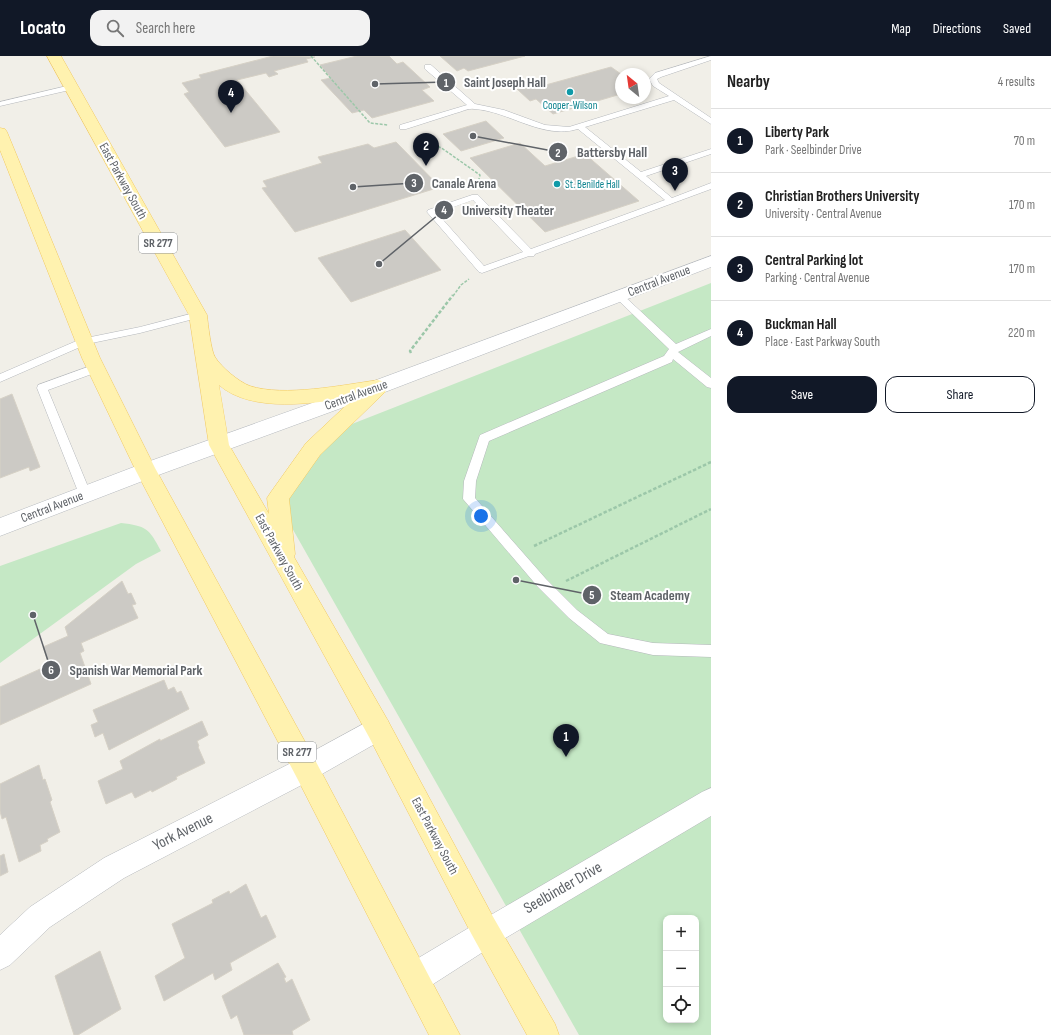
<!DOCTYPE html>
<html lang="en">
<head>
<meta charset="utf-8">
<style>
  :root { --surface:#fff; --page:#f2f2f2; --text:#222; --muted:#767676; --line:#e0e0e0; --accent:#111827 }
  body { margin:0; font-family:"Sofia Sans Condensed",sans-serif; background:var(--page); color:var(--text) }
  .controls { position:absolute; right:12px; bottom:12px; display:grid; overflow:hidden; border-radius:8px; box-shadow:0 2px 6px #0003 }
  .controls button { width:36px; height:36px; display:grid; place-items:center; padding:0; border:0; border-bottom:1px solid var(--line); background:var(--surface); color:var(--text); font:20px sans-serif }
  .compass { position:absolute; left:615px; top:12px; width:36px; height:36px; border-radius:50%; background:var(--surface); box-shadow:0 2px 6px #0003; rotate:331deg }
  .you { position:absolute; left:481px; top:460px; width:14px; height:14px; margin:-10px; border:3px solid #fff; border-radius:50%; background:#1a73e8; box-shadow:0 0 0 6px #1a73e833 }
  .badge { display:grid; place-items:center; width:26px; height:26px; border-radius:50%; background:var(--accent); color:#fff; font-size:13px; font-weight:700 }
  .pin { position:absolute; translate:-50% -33px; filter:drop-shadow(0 1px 2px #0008) }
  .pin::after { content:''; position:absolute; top:21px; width:14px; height:12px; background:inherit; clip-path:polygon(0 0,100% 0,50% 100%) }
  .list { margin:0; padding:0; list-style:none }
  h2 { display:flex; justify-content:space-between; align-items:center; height:52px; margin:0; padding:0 16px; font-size:17px }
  h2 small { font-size:13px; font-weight:400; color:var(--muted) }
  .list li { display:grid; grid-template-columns:26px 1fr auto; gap:12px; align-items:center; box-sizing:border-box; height:64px; padding:0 16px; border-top:1px solid var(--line) }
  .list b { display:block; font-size:15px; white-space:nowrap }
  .list p { margin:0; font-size:13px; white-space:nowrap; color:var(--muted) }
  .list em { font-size:13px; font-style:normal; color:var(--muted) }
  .actions { display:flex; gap:8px; padding:12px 16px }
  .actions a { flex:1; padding:9px 0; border:1px solid var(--accent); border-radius:12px; text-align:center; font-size:14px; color:var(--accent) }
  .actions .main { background:var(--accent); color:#fff }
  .icon { flex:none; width:22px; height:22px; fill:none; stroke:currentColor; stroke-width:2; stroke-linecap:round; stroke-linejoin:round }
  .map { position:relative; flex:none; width:711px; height:979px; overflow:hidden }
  header { display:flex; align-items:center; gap:24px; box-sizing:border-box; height:56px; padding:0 20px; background:var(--accent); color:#fff }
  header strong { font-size:19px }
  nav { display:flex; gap:22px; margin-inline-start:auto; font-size:14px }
  .search { width:280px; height:36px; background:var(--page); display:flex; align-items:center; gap:10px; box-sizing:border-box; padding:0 14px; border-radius:12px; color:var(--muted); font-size:15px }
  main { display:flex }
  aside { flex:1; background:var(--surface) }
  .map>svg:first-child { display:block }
</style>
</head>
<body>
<header>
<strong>Locato</strong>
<div class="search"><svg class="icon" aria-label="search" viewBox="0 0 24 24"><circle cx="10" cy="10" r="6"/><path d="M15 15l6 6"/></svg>Search here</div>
<nav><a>Map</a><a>Directions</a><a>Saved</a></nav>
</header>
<main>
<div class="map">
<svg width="711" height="979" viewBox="0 0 711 979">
  <rect width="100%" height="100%" fill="#f1efe8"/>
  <!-- green -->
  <g fill="#c5e8c5" fill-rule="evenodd">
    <path d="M711 227V979H579L283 456 285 444 339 375 352 368ZM666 862H696V964H666Z"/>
    <path d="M121 467C146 470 149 472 161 495L136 508 0 607V510Z"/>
  </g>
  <!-- building -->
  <g fill="#cccac5" stroke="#d6d1c6">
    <path d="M273 0 315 1 306 3 308 6 274 15 278 18 269 21 266 17 237 24 280 76 225 91 184 38 189 36 182 27 201 22 199 19Z"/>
    <path d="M357 0H389L397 8 403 6 430 31 422 34 434 45 372 62 364 54 352 57 321 24 331 22 320 9Z"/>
    <path d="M440 0H525L468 15 464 12 457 15Z"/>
    <path d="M611 11 621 18V38L553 58 536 43 530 45 517 33 539 27 542 30Z"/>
    <path d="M486 65 504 82 461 95 443 78Z"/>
    <path d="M396 86 440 131 295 176 262 132 267 131 263 125 322 107 318 101 368 88 374 92Z"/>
    <path d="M520 87 545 110 585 98 639 145 545 176 470 102Z"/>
    <path d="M405 174 441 214 351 246 318 202Z"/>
    <path d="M12 338 40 411 30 415 29 411 0 422V343Z"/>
    <path d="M122 525 128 538 131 537 136 548 132 549 138 562 81 587 84 595 80 597 91 628 0 669V631L49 609 43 591 68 580 65 571Z"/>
    <path d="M164 624 168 634 174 631 177 637 181 635 189 653 109 694 103 677 95 681 91 669 98 666 93 654Z"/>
    <path d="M202 665 208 679 197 685 199 690 198 691 205 707 176 721 177 723 152 736 151 734 135 742 132 736 106 748 98 725 123 713 120 705 160 683V685Z"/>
    <path d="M39 709 43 724 45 723 52 744 50 746 60 776 47 783 48 785 40 789 41 795 19 806 6 761 2 763 0 755V728Z"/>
    <path d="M4 798 8 816 0 820V800Z"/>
    <path d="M246 828 261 862 266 859 276 881 230 907 232 914 215 924 213 917 164 945 155 920 185 902 172 868 213 847 212 844 229 835 230 838Z"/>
    <path d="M100 895 121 953 78 979H74L55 920Z"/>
    <path d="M278 907 286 921 284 922 286 927 292 923 310 964 292 975 293 979H244L237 959 231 963 222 940Z"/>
  </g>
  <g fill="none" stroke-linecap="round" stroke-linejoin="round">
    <defs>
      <g id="service">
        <path d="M711 0V4L661 21 657 23 659 27 711 62V68L674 44 585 71 641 116 711 93V98L646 120 672 142 711 127V133L535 198 534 200H529L482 217 479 216 427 156 428 154 472 139H478L531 193 665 144 578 73C542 84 509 55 474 53 468 52 461 56 456 57 439 62 423 68 406 73H400V69L467 49 425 13V9H431L475 48 504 54 545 69 569 71 669 40 653 30 649 23 655 17ZM473 144 523 196 484 210 437 157Z"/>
        <path d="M71 29H74V33L0 50V46Z"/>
        <path d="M619 237 622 238 676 288 711 273V280L678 296 711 322V332L707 331 673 303 672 306 489 385 476 425 475 442 546 523 577 554 608 578 653 587 711 589V601L653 599 600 587 569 562 538 531 463 443 464 425 480 379 664 300 669 293 616 242 614 240 616 238Z"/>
        <path d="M198 256 201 257 203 259 201 261 140 277 87 288 0 326V318L81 283 140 271Z"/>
        <path d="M96 308 100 309 101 312 100 315 48 334 91 438 89 441 85 443 81 441 79 438 37 332 38 329Z"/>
      </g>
      <g id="minor">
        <path d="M378 660 387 663 391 672 387 681 315 722 124 822 50 871 10 909 0 914V879L30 851 104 802 297 704Z"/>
        <path d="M711 732V760L497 887 427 932 416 936 405 932 401 921 405 910 477 867 702 736Z"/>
      </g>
      <path id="secondary" d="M711 200V211L385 336 153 421 0 480V462L139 409 371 326Z"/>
      <g id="primary">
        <path d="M47 0H61L207 259C208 268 211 295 215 301 221 311 239 326 250 330 284 341 343 329 378 324L385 326 388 331 385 336 320 399 289 443 295 498 294 501 387 663 492 859 555 968 559 979H527L472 879 369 681 209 389 189 259ZM219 329C252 358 315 347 355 341L306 387 271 436 267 442 269 458 229 389Z"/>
        <path d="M0 72 5 73 7 76 100 302 155 412 315 704 460 979H429L297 722 136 415 82 302 0 94Z"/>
      </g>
    </defs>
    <!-- service casing -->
    <use href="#service" stroke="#b5b8bc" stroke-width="1"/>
    <!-- minor casing -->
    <use href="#minor" stroke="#b5b8bc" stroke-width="1"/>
    <!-- secondary casing -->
    <use href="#secondary" stroke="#b6babf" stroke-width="1"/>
    <!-- primary casing -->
    <use href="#primary" stroke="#f2c960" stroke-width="1"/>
    <!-- path-far1 -->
    <g stroke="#9cc7a9" stroke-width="1.5" stroke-dasharray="3 1.5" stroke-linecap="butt">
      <path d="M311 0 370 67 388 69"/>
      <path d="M422 82 443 93 480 119 478 127"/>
      <path d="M453 240 461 229 469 223"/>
    </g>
    <!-- path -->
    <g stroke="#9cc7a9" stroke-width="2.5" stroke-dasharray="3.5 2" stroke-linecap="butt">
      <path d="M411 297 410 295 453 239"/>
      <path d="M534 490 711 406"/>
      <path d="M566 525 711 453"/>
    </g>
    <!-- service -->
    <use href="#service" fill="#fff" fill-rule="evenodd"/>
    <!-- minor -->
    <use href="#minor" fill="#fff" fill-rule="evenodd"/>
    <!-- secondary -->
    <use href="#secondary" fill="#fff" fill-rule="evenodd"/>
    <!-- primary -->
    <use href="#primary" fill="#fff2af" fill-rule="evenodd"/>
  </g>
  <!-- markers -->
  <g fill="#0f9aa8" stroke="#fff" stroke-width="1.5">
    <circle cx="570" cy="36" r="4"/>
    <circle cx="557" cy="128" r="4"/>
  </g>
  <g text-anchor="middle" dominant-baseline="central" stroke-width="4" stroke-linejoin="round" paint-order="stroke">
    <!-- far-culture labels -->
    <g font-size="11" fill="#0d838f" stroke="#fff">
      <text x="570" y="49">Cooper-Wilson</text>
      <text x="565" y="128" text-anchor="start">St. Benilde Hall</text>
    </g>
    <!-- shield labels -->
    <g fill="#fff" stroke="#8f9295" stroke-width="1">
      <rect x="139" y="177" width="38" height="20" rx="3"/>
      <rect x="278" y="686" width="38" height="20" rx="3"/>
    </g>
    <g font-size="12" font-weight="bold" fill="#5f6368">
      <text x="158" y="187">SR 277</text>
      <text x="297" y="696">SR 277</text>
    </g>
    <!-- street labels -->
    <g font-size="13" fill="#5f6368" stroke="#fff">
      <text transform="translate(123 125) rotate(61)">East Parkway South</text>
      <text transform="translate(659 225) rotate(-21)">Central Avenue</text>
      <text transform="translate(356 339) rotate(-20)">Central Avenue</text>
      <text transform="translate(52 451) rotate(-21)">Central Avenue</text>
      <text transform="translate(279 496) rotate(61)">East Parkway South</text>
      <text transform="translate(435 780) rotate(62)">East Parkway South</text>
    </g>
    <!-- near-street labels -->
    <g font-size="16" fill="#5f6368" stroke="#fff">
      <text transform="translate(183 776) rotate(-27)">York Avenue</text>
      <text transform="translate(563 832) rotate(-30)">Seelbinder Drive</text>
    </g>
  </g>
  <!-- callouts -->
  <path fill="none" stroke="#5f6368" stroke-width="1.5" d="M375 28L446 26M473 80L558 96M353 131L414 127M379 208L444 154M516 524L592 539M33 559L51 614"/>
  <g fill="#5f6368" stroke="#fff" stroke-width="1.5">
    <circle cx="375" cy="28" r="4"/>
    <circle cx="473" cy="80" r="4"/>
    <circle cx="353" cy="131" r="4"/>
    <circle cx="379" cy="208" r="4"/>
    <circle cx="516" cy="524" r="4"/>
    <circle cx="33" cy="559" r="4"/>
    <circle cx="446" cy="26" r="10"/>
    <circle cx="558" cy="96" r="10"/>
    <circle cx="414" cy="127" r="10"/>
    <circle cx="444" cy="154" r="10"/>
    <circle cx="592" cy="539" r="10"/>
    <circle cx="51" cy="614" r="10"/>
  </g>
  <g font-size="12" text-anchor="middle" font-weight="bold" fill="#fff">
    <text x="446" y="31">1</text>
    <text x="558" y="101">2</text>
    <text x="414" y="131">3</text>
    <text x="444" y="158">4</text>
    <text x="592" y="543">5</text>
    <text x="51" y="618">6</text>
  </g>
  <g font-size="14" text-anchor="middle" font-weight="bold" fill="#5f6368" stroke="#fff" stroke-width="4" stroke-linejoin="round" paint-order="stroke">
    <text x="505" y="31">Saint Joseph Hall</text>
    <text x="612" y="101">Battersby Hall</text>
    <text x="464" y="132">Canale Arena</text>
    <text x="508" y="159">University Theater</text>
    <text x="650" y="544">Steam Academy</text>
    <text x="136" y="619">Spanish War Memorial Park</text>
  </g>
</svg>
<div class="controls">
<button>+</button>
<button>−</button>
<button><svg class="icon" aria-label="locate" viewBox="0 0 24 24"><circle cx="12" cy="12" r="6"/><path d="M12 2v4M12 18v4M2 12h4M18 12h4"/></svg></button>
</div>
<svg class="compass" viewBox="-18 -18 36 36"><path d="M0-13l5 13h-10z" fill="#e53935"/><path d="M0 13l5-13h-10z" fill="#767676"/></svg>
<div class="you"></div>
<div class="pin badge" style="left:566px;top:701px">1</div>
<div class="pin badge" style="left:426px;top:110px">2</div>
<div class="pin badge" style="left:675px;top:135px">3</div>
<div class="pin badge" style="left:231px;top:57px">4</div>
</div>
<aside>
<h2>Nearby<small>4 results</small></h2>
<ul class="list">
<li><span class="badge">1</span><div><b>Liberty Park</b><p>Park · Seelbinder Drive</p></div><em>70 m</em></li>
<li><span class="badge">2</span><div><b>Christian Brothers University</b><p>University · Central Avenue</p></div><em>170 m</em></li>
<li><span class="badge">3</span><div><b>Central Parking lot</b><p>Parking · Central Avenue</p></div><em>170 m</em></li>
<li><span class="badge">4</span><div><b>Buckman Hall</b><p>Place · East Parkway South</p></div><em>220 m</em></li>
</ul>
<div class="actions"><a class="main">Save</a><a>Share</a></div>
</aside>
</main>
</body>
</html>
